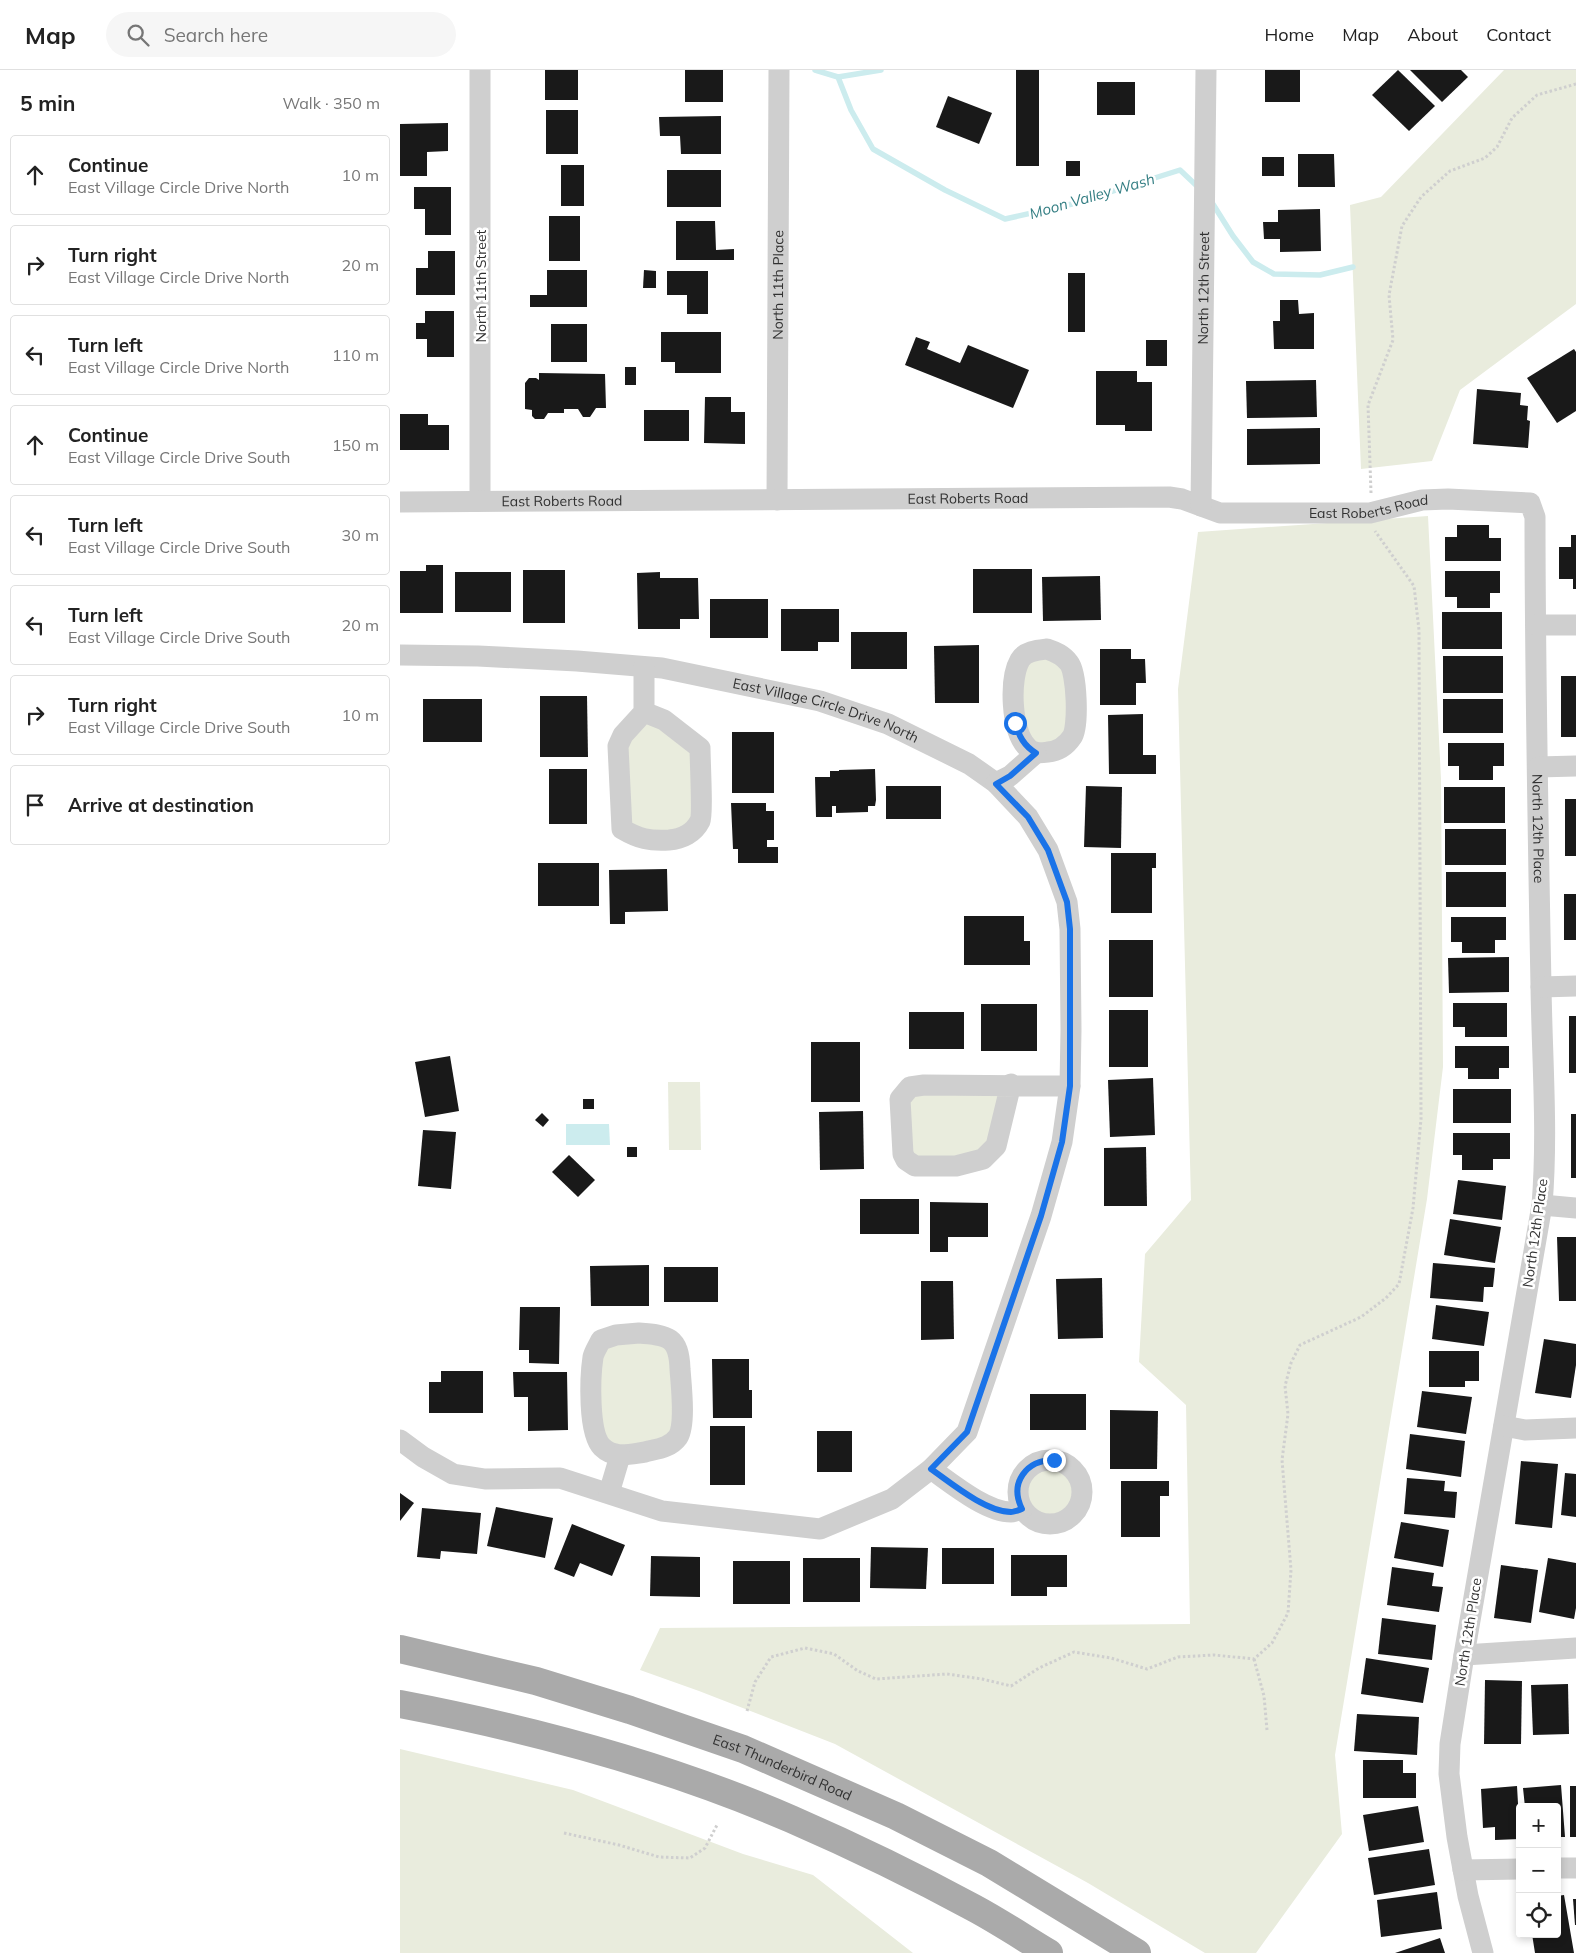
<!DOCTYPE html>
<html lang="en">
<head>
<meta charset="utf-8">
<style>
  :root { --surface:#fff; --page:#f6f6f6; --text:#222; --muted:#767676; --line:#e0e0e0 }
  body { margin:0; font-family:Mulish,sans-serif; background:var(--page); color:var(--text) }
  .controls { position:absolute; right:15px; bottom:15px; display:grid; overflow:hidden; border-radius:5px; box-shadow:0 2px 8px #0003 }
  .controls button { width:45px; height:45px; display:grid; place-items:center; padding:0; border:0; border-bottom:1px solid var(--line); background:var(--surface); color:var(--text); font:25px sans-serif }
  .stop { position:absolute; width:15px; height:15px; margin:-11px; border:4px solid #1a73e8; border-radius:50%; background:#fff }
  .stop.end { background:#1a73e8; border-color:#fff; box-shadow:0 1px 5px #0008 }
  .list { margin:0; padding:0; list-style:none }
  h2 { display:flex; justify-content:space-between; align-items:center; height:65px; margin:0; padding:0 20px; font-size:21px }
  h2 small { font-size:16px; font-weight:400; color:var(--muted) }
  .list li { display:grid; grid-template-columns:32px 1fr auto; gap:15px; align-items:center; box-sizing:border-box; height:80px; margin:0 10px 10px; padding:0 10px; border:1px solid var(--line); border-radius:5px }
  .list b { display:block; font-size:19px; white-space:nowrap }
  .list p { margin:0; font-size:16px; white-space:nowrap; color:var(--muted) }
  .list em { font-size:16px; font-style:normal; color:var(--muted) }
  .icon { flex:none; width:28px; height:28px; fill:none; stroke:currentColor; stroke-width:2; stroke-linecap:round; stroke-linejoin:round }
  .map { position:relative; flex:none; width:1176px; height:1883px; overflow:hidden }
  header { display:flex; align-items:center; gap:30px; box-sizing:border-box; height:70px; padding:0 25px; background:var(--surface); border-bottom:1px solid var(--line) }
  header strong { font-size:24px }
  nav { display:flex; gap:28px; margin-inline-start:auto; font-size:18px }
  .search { width:350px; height:45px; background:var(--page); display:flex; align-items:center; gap:12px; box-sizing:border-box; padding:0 18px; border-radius:28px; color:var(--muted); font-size:19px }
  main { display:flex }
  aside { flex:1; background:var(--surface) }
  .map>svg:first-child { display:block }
</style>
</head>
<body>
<header>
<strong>Map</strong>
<div class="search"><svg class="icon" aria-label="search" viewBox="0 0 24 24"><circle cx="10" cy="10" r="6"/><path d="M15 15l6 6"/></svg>Search here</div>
<nav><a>Home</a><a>Map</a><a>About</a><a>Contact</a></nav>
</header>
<main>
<aside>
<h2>5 min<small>Walk · 350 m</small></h2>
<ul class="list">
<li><svg class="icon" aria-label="ahead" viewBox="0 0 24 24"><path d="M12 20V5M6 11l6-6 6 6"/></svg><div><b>Continue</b><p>East Village Circle Drive North</p></div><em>10 m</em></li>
<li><svg class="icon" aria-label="right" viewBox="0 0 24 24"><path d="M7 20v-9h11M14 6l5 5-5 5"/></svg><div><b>Turn right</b><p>East Village Circle Drive North</p></div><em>20 m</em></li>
<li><svg class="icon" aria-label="left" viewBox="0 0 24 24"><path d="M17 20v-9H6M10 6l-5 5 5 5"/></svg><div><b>Turn left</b><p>East Village Circle Drive North</p></div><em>110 m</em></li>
<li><svg class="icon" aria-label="ahead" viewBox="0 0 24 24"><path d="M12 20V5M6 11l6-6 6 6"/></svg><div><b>Continue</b><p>East Village Circle Drive South</p></div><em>150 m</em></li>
<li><svg class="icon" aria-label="left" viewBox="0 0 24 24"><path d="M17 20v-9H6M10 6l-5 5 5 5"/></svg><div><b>Turn left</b><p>East Village Circle Drive South</p></div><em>30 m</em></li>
<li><svg class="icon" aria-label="left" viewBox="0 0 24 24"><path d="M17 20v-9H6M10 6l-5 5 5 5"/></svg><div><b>Turn left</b><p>East Village Circle Drive South</p></div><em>20 m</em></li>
<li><svg class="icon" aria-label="right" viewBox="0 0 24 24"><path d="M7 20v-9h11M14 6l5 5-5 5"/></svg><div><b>Turn right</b><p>East Village Circle Drive South</p></div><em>10 m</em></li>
<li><svg class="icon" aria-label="arrive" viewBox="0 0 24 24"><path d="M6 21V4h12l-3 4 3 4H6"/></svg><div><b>Arrive at destination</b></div></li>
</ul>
</aside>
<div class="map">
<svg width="1176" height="1883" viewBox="0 0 1176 1883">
  <rect width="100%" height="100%" fill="#fff"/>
  <!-- green -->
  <g fill="#e9ecdd">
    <path d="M1104 0H1176V234L1060 320 1032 391 961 399 950 135 981 127Z"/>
    <path d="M1028 446 1041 709 1043 997 1027 1129 935 1685 942 1764 856 1883H805L688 1813 435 1674 299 1621 240 1600 260 1558 790 1554 786 1335 739 1292 745 1184 791 1130 778 619 798 462Z"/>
    <path d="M660 584 675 662 636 683 614 615 620 588Z"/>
    <path d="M244 642 300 678 292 762 222 759 223 665Z"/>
    <path d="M268 1012H300L301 1080H269Z"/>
    <path d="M611 1014 583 1089 506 1090 510 1017Z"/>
    <path d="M201 1270 275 1273 279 1366 220 1386 195 1368Z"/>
    <circle cx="650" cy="1422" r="32"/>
    <path d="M0 1679 173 1720 343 1784 413 1805 513 1883H0Z"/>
  </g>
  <!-- water -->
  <path fill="#ccecee" d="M166 1054H209L210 1075H166Z"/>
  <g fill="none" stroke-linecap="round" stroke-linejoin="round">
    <!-- stream -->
    <g stroke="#ccecee" stroke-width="5.5">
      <path d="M415 0 438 7 451 40 473 79 545 120 605 149 672 134 780 100 798 117"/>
      <path d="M438 7 481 0"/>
      <path d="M811 131 833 166 853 192 874 204 920 205 953 197"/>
    </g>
  </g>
  <!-- building -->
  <g fill="#191919">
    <rect x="145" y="0" width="33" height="30"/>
    <rect x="285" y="0" width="38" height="32"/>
    <rect x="616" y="0" width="23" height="96"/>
    <rect x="865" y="0" width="35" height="32"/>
    <path d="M998 0 1035 36 1009 61 972 25Z"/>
    <path d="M1010 0H1061L1068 7 1042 32Z"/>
    <rect x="697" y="12" width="38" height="33"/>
    <path d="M548 26 592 43 579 74 536 57Z"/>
    <rect x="146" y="40" width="32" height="44"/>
    <path d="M321 46V84H281L280 66H260L259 47Z"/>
    <path d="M48 53V81L27 82V106H0V54Z"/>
    <path d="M898 84H934L935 117H898Z"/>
    <rect x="862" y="87" width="22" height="19"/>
    <rect x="666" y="91" width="14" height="15"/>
    <rect x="161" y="95" width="23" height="41"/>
    <rect x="267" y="100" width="54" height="37"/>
    <path d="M14 117H51V165H25V139H14Z"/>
    <path d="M920 139 921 181 880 182V169H864L863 152H878V140Z"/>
    <rect x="149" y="146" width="31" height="45"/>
    <path d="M276 151H315L316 180 334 179V190H276Z"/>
    <path d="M28 181H55V225H16V198H28Z"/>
    <path d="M147 200H187V237H130V225H147Z"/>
    <path d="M244 200 256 201V218H243Z"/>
    <path d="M267 201H308V244H287V225H267Z"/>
    <rect x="668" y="203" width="17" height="59"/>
    <path d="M880 230H898L899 244 914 243V279H874L873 251H880Z"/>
    <path d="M25 241H54V287H27V269H16V253H25Z"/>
    <rect x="151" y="254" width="36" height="38"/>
    <path d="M261 262H321V303H275V292H261Z"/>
    <path d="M516 267 530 272 527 279 560 293 568 275 629 300 613 338 505 295Z"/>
    <rect x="746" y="270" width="21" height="26"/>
    <path d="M1174 279 1176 282V341L1157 353 1127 308Z"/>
    <rect x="225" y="297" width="11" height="18"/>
    <path d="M696 301H737V312H752V361H725V355H696Z"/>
    <path d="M139 303 205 304 206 338H196L190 347H183L178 339H164V343H148L144 349H135L132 346V340L125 339V313L129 308H136L139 310Z"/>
    <path d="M916 310 917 347 847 348 846 311Z"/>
    <path d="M1077 319 1121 323 1120 335 1128 336 1127 350 1130 351 1128 378 1073 374Z"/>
    <path d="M305 327H331V342H345V374L304 373Z"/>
    <rect x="244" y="340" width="45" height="31"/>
    <path d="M0 344H28V355H49V380H0Z"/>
    <path d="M920 358V394L847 395V359Z"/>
    <path d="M1057 455H1089V468H1101V491H1045V467H1057Z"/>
    <path d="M1171 465H1176V519H1173V509H1159V477H1171Z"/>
    <path d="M26 495H43V543H0V501H26Z"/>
    <rect x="573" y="499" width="59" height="44"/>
    <rect x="123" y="500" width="42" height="53"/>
    <path d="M1045 501H1100V523H1090V538H1057V527H1045Z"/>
    <rect x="55" y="502" width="56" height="40"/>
    <path d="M260 502V508H298L299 549H280V559H238L237 503Z"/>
    <path d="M700 506 701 550 643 551 642 507Z"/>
    <rect x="310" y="529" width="58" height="39"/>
    <path d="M381 539H439V572H418V581H381Z"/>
    <rect x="1042" y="542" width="60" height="37"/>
    <rect x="451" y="562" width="56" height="37"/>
    <path d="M579 575V633H535L534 576Z"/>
    <path d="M700 579H731V589H745L746 613H736V635H700Z"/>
    <rect x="1043" y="586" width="60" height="37"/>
    <rect x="1161" y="606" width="15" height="61"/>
    <path d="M140 626H187L188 687H140Z"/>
    <rect x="23" y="629" width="59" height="43"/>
    <rect x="1043" y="629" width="60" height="34"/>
    <path d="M743 644V685H756V704H709L708 645Z"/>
    <rect x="332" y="662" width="42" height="61"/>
    <path d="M1048 673H1104V696H1093V710H1059V696H1048Z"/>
    <rect x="149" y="699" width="38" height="55"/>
    <path d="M475 699 476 730 475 736H468V742L436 743V736H432V747H416L415 707H430V701H439V700Z"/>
    <rect x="486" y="716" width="55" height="33"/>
    <path d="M686 716 722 717 721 778 684 777Z"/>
    <rect x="1044" y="717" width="61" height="36"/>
    <rect x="1165" y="729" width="11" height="57"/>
    <path d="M331 733H366V741H374V770H367V777H378V793H338V779H333Z"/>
    <rect x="1045" y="759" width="61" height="36"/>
    <path d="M711 783H756V798H752V843H711Z"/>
    <rect x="138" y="793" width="61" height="43"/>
    <path d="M267 799 268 841 225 842V854H210L209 800Z"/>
    <rect x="1046" y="802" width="60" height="35"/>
    <rect x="1164" y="824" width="12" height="46"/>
    <path d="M564 846H624V871H630V895H564Z"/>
    <path d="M1051 847H1106V870H1095V883H1062V872H1051Z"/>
    <rect x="709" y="870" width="44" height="57"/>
    <path d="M1109 887V922L1049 923 1048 888Z"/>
    <path d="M1053 933H1107V967H1065V957H1053Z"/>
    <rect x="581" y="934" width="56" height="47"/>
    <rect x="709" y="940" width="39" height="57"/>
    <rect x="509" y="942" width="55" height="37"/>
    <rect x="1169" y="946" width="7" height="57"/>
    <rect x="411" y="972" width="49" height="60"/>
    <path d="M1055 976H1109V998H1099V1009H1068V998H1055Z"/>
    <path d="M50 986 59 1041 25 1047 15 992Z"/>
    <path d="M753 1008 755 1065 710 1067 708 1010Z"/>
    <rect x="1053" y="1019" width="58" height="34"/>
    <rect x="183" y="1029" width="11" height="10"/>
    <path d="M463 1041 464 1099 420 1100 419 1042Z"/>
    <path d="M142 1043 149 1050 143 1057 135 1050Z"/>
    <rect x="1171" y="1044" width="5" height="64"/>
    <path d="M23 1060 56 1062 51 1119 18 1116Z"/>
    <path d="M1053 1063H1110V1089H1093V1100H1062V1085H1053Z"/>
    <rect x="227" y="1077" width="10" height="10"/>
    <path d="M746 1077 747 1136H704V1078Z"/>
    <path d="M169 1085 195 1110 178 1127 152 1102Z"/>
    <path d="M1058 1110 1106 1116 1102 1150 1053 1144Z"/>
    <rect x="460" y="1129" width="59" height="35"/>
    <path d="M530 1132 588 1133V1167H548V1182H530Z"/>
    <path d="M1050 1149 1101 1157 1095 1193 1044 1185Z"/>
    <path d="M1157 1167H1176V1231H1159Z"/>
    <path d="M1033 1193 1095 1198 1093 1217H1084L1083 1232 1030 1228Z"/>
    <path d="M249 1195V1236H191L190 1196Z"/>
    <rect x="264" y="1197" width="54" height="35"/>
    <path d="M702 1208 703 1268 658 1269 656 1209Z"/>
    <path d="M521 1211H553L554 1269 521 1270Z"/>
    <path d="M1036 1235 1089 1242 1084 1276 1032 1269Z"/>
    <path d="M120 1237H160L159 1294 129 1293V1280H119Z"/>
    <path d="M1144 1269 1176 1274V1295L1171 1328 1135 1323Z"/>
    <path d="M1029 1281H1079V1311H1065V1317H1029Z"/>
    <path d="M312 1289H349V1320H352V1348H313Z"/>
    <path d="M41 1301H83V1343H29V1312H41Z"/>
    <path d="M113 1302H167L168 1360 128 1361V1327H114Z"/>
    <path d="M1022 1321 1072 1327 1066 1364 1017 1357Z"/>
    <rect x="630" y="1324" width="56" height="36"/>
    <path d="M710 1340 758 1341 757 1399H710Z"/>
    <rect x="310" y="1356" width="35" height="59"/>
    <rect x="417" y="1361" width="35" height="41"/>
    <path d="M1010 1364 1065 1371 1061 1407 1006 1399Z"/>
    <path d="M1121 1391 1158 1394 1152 1458 1115 1454Z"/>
    <path d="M1165 1403 1176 1404V1447L1161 1445Z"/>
    <path d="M1007 1408 1045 1411 1044 1421 1057 1422 1055 1448 1004 1444Z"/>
    <path d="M721 1411H769V1426H760V1467H721Z"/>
    <path d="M0 1423 14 1433 0 1451Z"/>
    <path d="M96 1437 153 1448 145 1488 87 1476Z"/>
    <path d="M22 1438 81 1443 77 1484 41 1481 40 1489 17 1487Z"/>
    <path d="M1001 1452 1049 1460 1043 1497 994 1488Z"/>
    <path d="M172 1454 225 1475 212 1506 180 1493 174 1507 154 1499Z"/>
    <path d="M471 1477 528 1478 526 1519 470 1518Z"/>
    <rect x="542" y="1478" width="52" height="36"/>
    <path d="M611 1485H667V1517H647V1526H611Z"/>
    <path d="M251 1486 300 1487V1527L250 1526Z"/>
    <rect x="403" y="1488" width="57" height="44"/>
    <path d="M1148 1488 1176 1493V1538L1174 1549 1139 1542Z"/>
    <rect x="333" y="1491" width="57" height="43"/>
    <path d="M1101 1495 1138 1500 1131 1553 1094 1548Z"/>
    <path d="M992 1497 1034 1503 1032 1516 1043 1517 1039 1542 987 1535Z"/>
    <path d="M982 1548 1036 1555 1032 1590 978 1584Z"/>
    <path d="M966 1588 1029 1598 1023 1633 961 1624Z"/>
    <path d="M1085 1610 1122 1611 1121 1674H1084Z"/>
    <path d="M1168 1614 1169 1664 1133 1665 1131 1615Z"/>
    <path d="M957 1644 1019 1647 1017 1685 954 1681Z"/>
    <path d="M963 1690H1003V1703H1016V1728H963Z"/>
    <path d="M1161 1715 1165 1767H1157V1737H1125L1123 1718Z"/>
    <path d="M1117 1716 1120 1769 1095 1770V1757L1083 1758 1081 1719Z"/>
    <rect x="1170" y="1716" width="6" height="51"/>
    <path d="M1018 1736 1024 1772 969 1781 963 1745Z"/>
    <path d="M1029 1779 1035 1815 974 1825 968 1788Z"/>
    <path d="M1037 1822 1042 1859 981 1867 977 1830Z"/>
    <path d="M1164 1825 1174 1883H1135L1132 1864H1157V1826Z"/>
    <path d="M1173 1829H1176V1855H1175Z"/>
    <path d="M1040 1868 1045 1883H995Z"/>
  </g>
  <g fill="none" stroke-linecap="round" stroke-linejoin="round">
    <!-- path -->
    <g stroke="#cfcfcf" stroke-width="3" stroke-dasharray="2.5 2.5" stroke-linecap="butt">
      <path d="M971 423 968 335 993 270 989 225 1002 156 1021 127 1050 101 1085 88 1097 77 1112 48 1137 25 1176 14"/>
      <path d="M854 1589 864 1626 867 1660"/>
      <path d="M347 1641 355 1612 371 1587 405 1578 434 1584 458 1601 476 1609 547 1604 582 1609 611 1616 639 1598 674 1582 711 1588 747 1599 778 1587 814 1585 854 1589 872 1573 888 1543 891 1500 882 1390 888 1344 885 1316 891 1293 900 1275 961 1247 986 1228 999 1214 1013 1138 1021 1049 1019 560 1014 516 975 461"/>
      <path d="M164 1763 219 1775 259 1787 290 1788 305 1778 317 1755"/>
    </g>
    <!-- minor -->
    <g stroke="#cfcfcf" stroke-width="21">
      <path id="s1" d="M377 430 379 0"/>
      <path d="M80 431V0"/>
      <path id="s2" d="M0 432 769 427 782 429 820 443H970L1022 430 1048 429 1130 433 1135 447C1135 603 1138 759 1141 916 1142 989 1148 1062 1142 1135L1064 1585 1050 1674 1049 1704 1057 1767 1068 1826 1083 1883"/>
      <path id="s3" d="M801 436 806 0"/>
      <path d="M1136 555H1176"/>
      <path d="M647 579C656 582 663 585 669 593 677 603 679 657 672 667 666 676 659 681 648 682 640 683 633 684 627 677 611 661 609 609 620 590 625 581 638 580 647 579Z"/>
      <path id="s4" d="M0 585 78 586 177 591 262 598 420 631 488 654 569 694 596 713 628 747 648 780 667 832 670 859 671 960 670 1016 662 1072 641 1146 567 1362 531 1399 492 1429 420 1459 262 1441 160 1408 85 1409 53 1404 23 1387 0 1370"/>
      <path d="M244 642 264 650 300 678C300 690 303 744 300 751 294 763 282 769 269 770 249 771 239 769 222 759L218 676 223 665 244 642V597"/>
      <path d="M1138 697 1176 696"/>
      <path d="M596 713 610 706 636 683"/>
      <path d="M1141 917 1176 916"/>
      <path d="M611 1014 596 1076 583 1089 556 1096H515L506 1090 503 1084 500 1029 510 1017 524 1015 670 1016"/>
      <path d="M1142 1135 1176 1138"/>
      <path d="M239 1263C268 1265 279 1267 280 1299 281 1314 286 1354 278 1367 270 1378 257 1379 245 1382 230 1384 214 1389 202 1377 188 1363 190 1307 193 1287 194 1282 198 1276 201 1270L216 1265Z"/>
      <path d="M1104 1356 1125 1360 1176 1358"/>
      <circle cx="650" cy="1422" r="32"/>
      <path d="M531 1399C551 1413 586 1442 611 1442 614 1442 619 1440 622 1439"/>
      <path d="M209 1423 220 1386"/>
      <path d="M1064 1585 1176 1578"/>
      <path d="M1157 1798H1176"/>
      <path d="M1063 1800 1120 1799"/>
    </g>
    <!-- major -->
    <g stroke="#aaa" stroke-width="28">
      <path id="s5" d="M0 1579 136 1611 230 1640 343 1679 496 1746 589 1793 737 1883"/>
      <path d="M0 1634C131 1659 269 1696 391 1749 453 1776 515 1806 574 1838 600 1852 624 1868 649 1883"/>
    </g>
  </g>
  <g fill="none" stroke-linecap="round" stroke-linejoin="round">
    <!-- route -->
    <path stroke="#1a73e8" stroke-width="6" d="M615 653C619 666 624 676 636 683L610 706 596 714 628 747 648 780 667 832 670 859V1016L662 1072 641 1146 567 1362 531 1399C551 1413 586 1442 611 1442 614 1442 619 1440 622 1439 609 1413 626 1390 654 1390"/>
  </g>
  <g text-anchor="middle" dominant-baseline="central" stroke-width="5" stroke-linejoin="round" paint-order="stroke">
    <!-- street labels -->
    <g font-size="14" fill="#323232" stroke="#fff">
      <text stroke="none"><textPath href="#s1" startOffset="215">North 11th Place</textPath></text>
      <text transform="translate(81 216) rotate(-90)">North 11th Street</text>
      <text stroke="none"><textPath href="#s3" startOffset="218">North 12th Street</textPath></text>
      <text stroke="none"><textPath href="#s2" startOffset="568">East Roberts Road</textPath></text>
      <text stroke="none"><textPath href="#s2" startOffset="162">East Roberts Road</textPath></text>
      <text stroke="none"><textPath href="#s2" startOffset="972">East Roberts Road</textPath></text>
      <text stroke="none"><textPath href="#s4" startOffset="432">East Village Circle Drive North</textPath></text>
      <text stroke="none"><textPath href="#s2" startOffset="1461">North 12th Place</textPath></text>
      <text transform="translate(1135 1163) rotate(-82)">North 12th Place</text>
      <text transform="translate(1068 1562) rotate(-81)">North 12th Place</text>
      <text stroke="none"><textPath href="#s5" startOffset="401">East Thunderbird Road</textPath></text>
    </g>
    <!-- water labels -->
    <g font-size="15" font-style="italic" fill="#357f84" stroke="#fff">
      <text transform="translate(692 126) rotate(-16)">Moon Valley Wash</text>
    </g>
  </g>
</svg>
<div class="controls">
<button>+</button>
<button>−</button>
<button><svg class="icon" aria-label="locate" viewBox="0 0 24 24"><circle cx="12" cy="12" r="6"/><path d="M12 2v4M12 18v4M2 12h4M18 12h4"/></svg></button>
</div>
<div class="stop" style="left:615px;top:653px"></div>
<div class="stop end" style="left:654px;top:1390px"></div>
</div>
</main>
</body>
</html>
